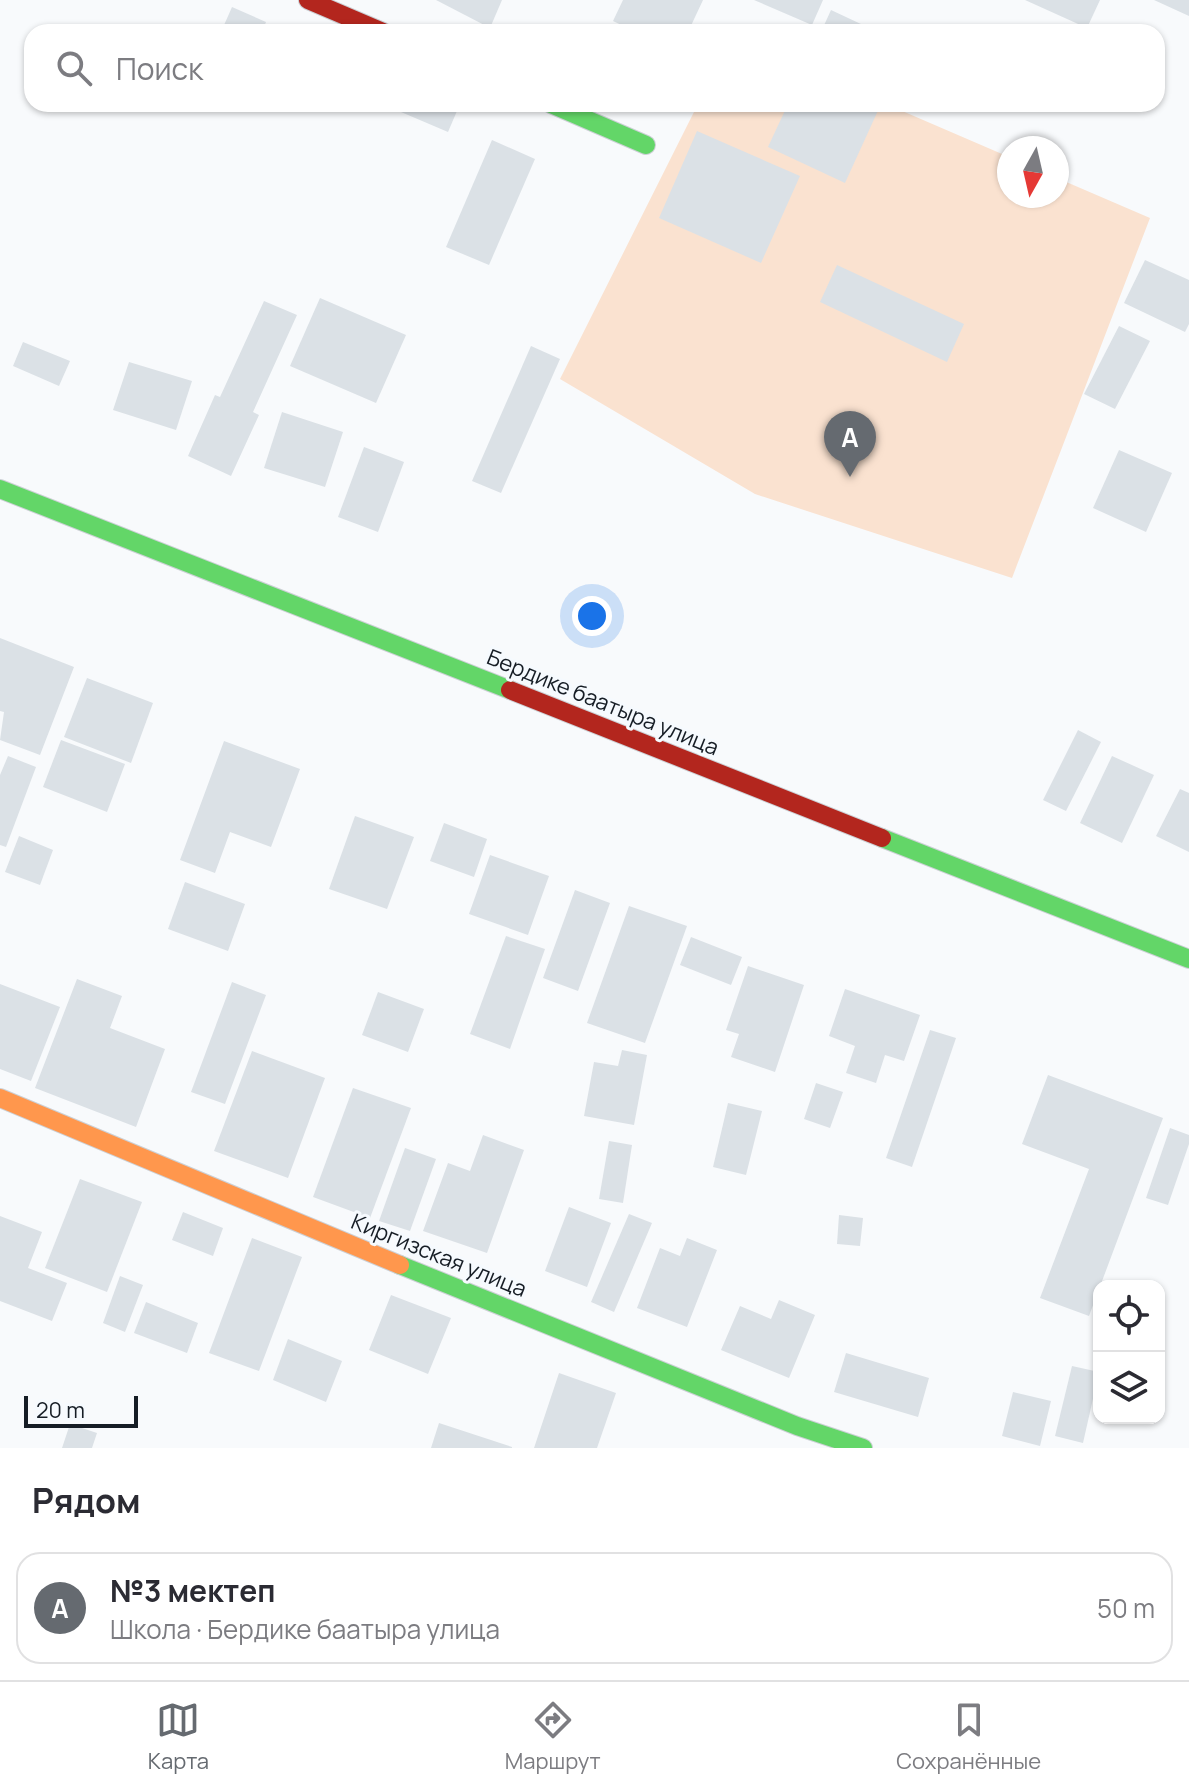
<!DOCTYPE html>
<html lang="ru">
<head>
<meta charset="utf-8">
<style>
  :root { --surface:#fff; --page:#f7f7f7; --text:#2b2b33; --muted:#7c7c81; --line:#e1e1e2; --accent:#656a70 }
  body { margin:0; font-family:Manrope,sans-serif; background:var(--page); color:var(--text) }
  .controls { position:absolute; right:24px; bottom:24px; display:grid; overflow:hidden; border-radius:16px; box-shadow:0 2px 6px #0004 }
  .controls button { width:72px; height:72px; display:grid; place-items:center; padding:0; border:0; border-bottom:2px solid var(--line); background:var(--surface); color:var(--text); font:40px sans-serif }
  .compass { position:absolute; left:997px; top:136px; width:72px; height:72px; border-radius:50%; background:var(--surface); box-shadow:0 2px 6px #0004; rotate:188deg }
  .scale { position:absolute; left:24px; bottom:20px; width:114px; box-sizing:border-box; padding-left:8px; border:4px solid #161d25; border-top:0; font-size:22px; line-height:28px; white-space:nowrap; color:#161d25; -webkit-text-stroke:6px #f6fafe; paint-order:stroke }
  .you { position:absolute; left:592px; top:616px; width:28px; height:28px; margin:-20px; border:6px solid #fff; border-radius:50%; background:#1a73e8; box-shadow:0 0 0 12px #1a73e833 }
  .badge { display:grid; place-items:center; width:52px; height:52px; border-radius:50%; background:var(--accent); color:#fff; font-size:26px; font-weight:700 }
  .pin { position:absolute; translate:-50% -66px; filter:drop-shadow(0 2px 4px #0008) }
  .pin::after { content:''; position:absolute; top:42px; width:28px; height:24px; background:inherit; clip-path:polygon(0 0,100% 0,50% 100%) }
  .list { margin:0; padding:0; list-style:none }
  h2 { display:flex; justify-content:space-between; align-items:center; height:104px; margin:0; padding:0 32px; font-size:34px }
  h2 small { font-size:26px; font-weight:400; color:var(--muted) }
  .list li { display:grid; grid-template-columns:52px 1fr auto; gap:24px; align-items:center; box-sizing:border-box; height:112px; margin:0 16px 16px; padding:0 16px; border:2px solid var(--line); border-radius:24px }
  .list b { display:block; font-size:30px; white-space:nowrap }
  .list p { margin:0; font-size:26px; white-space:nowrap; color:var(--muted) }
  .list em { font-size:26px; font-style:normal; color:var(--muted) }
  .icon { flex:none; width:44px; height:44px; fill:none; stroke:currentColor; stroke-width:2; stroke-linecap:round; stroke-linejoin:round }
  .map { position:relative; flex:none; width:1189px; height:1448px; overflow:hidden }
  .search { position:absolute; background:var(--surface); box-shadow:0 2px 6px #0004; left:24px; right:24px; top:24px; height:88px; display:flex; align-items:center; gap:20px; box-sizing:border-box; padding:0 28px; border-radius:24px; color:var(--muted); font-size:30px }
  .sheet { height:232px; background:var(--surface) }
  nav { display:flex; justify-content:space-around; align-items:center; box-sizing:border-box; height:112px; border-top:2px solid var(--line); background:var(--surface); font-size:22px; color:var(--muted) }
  nav a { display:grid; justify-items:center; gap:4px }
  nav .on { color:var(--accent) }
  .map>svg:first-child { display:block }
</style>
</head>
<body>
<div class="map">
<svg width="1189" height="1448" viewBox="0 0 1189 1448">
  <rect width="100%" height="100%" fill="#f8fafc"/>
  <!-- green -->
  <path fill="#fae2d0" d="M698 104H886L1009 157V196H1057V178L1150 218 1012 578 755 494 560 379Z"/>
  <!-- building -->
  <g fill="#dbe1e6">
    <path d="M436 0H502L490 28Z"/>
    <path d="M623 0H703L688 32H636L613 21Z"/>
    <path d="M754 0H823L812 25Z"/>
    <path d="M1025 0H1100L1087 28Z"/>
    <path d="M1154 0H1189V16Z"/>
    <path d="M232 7 266 22 262 32H221Z"/>
    <path d="M831 10 878 32H821Z"/>
    <path d="M405 104H460L448 132 401 112Z"/>
    <path d="M788 104H881L845 183 768 147Z"/>
    <path d="M697 131 800 176 761 263 659 218Z"/>
    <path d="M492 140 535 159 489 265 446 247Z"/>
    <path d="M1145 260 1189 280V324L1185 332 1124 303Z"/>
    <path d="M837 265 964 324 947 362 820 302Z"/>
    <path d="M320 298 406 335 376 403 290 366Z"/>
    <path d="M264 301 297 315 253 412 259 415 231 476 188 456 215 395 220 397Z"/>
    <path d="M1119 326 1150 341 1115 409 1084 394Z"/>
    <path d="M23 342 70 361 59 386 13 366Z"/>
    <path d="M531 346 560 359 501 493 472 481Z"/>
    <path d="M129 362 192 381 176 430 113 410Z"/>
    <path d="M282 412 343 432 325 487 264 468Z"/>
    <path d="M364 447 404 462 378 532 338 517Z"/>
    <path d="M1119 450 1172 473 1146 532 1093 508Z"/>
    <path d="M0 638 74 667 40 755 0 740 4 712 0 711Z"/>
    <path d="M87 678 153 703 131 763 64 737Z"/>
    <path d="M1078 730 1101 742 1066 811 1043 800Z"/>
    <path d="M61 740 125 764 107 812 43 787Z"/>
    <path d="M224 741 300 769 271 847 230 832 215 873 180 860Z"/>
    <path d="M8 756 36 767 6 847 0 845V775Z"/>
    <path d="M1112 756 1154 775 1122 843 1080 823Z"/>
    <path d="M1180 789 1189 793V852L1156 836Z"/>
    <path d="M355 816 414 837 387 909 329 889Z"/>
    <path d="M444 823 487 839 474 877 430 861Z"/>
    <path d="M19 836 53 850 40 885 5 872Z"/>
    <path d="M490 855 549 876 528 935 469 914Z"/>
    <path d="M185 882 245 904 228 951 168 929Z"/>
    <path d="M575 890 610 903 578 991 543 978Z"/>
    <path d="M629 906 687 926 645 1043 587 1023Z"/>
    <path d="M506 936 545 949 510 1049 470 1034Z"/>
    <path d="M691 937 742 957 731 985 680 965Z"/>
    <path d="M748 966 804 985 775 1072 731 1057 739 1034 726 1030Z"/>
    <path d="M77 979 122 996 110 1028 165 1049 136 1127 35 1088Z"/>
    <path d="M232 982 266 995 225 1104 191 1092Z"/>
    <path d="M0 984 60 1007 31 1081 0 1069Z"/>
    <path d="M845 989 920 1015 904 1061 885 1055 876 1083 846 1073 855 1046 829 1036Z"/>
    <path d="M378 992 424 1009 408 1052 362 1035Z"/>
    <path d="M930 1030 956 1038 912 1167 886 1158Z"/>
    <path d="M622 1050 647 1055 634 1125 584 1116 594 1062 618 1066Z"/>
    <path d="M252 1051 325 1078 288 1178 214 1151Z"/>
    <path d="M1048 1075 1163 1118 1089 1316 1040 1298 1089 1169 1022 1144Z"/>
    <path d="M816 1083 843 1092 830 1128 804 1119Z"/>
    <path d="M353 1088 411 1108 370 1218 313 1197Z"/>
    <path d="M728 1103 762 1111 746 1175 713 1167Z"/>
    <path d="M1170 1128 1189 1135V1144L1168 1205 1146 1198Z"/>
    <path d="M483 1135 524 1150 487 1253 423 1231 448 1163 470 1171Z"/>
    <path d="M609 1141 632 1145 623 1203 599 1199Z"/>
    <path d="M405 1148 436 1159 410 1231 379 1221Z"/>
    <path d="M80 1179 142 1202 107 1292 45 1268Z"/>
    <path d="M569 1207 611 1223 587 1287 545 1271Z"/>
    <path d="M183 1212 223 1228 213 1256 172 1240Z"/>
    <path d="M629 1214 652 1223 614 1312 591 1302Z"/>
    <path d="M839 1215 863 1218 860 1246 837 1244Z"/>
    <path d="M0 1216 42 1232 28 1268 67 1283 52 1321 0 1301Z"/>
    <path d="M252 1238 302 1257 259 1371 209 1353Z"/>
    <path d="M687 1238 717 1250 687 1327 637 1308 660 1248 680 1256Z"/>
    <path d="M120 1276 143 1285 125 1332 103 1323Z"/>
    <path d="M391 1295 451 1318 428 1374 369 1350Z"/>
    <path d="M779 1300 815 1315 789 1378 721 1350 740 1306 771 1319Z"/>
    <path d="M146 1302 198 1323 187 1353 134 1333Z"/>
    <path d="M288 1339 342 1361 326 1402 273 1380Z"/>
    <path d="M846 1353 929 1378 918 1417 834 1392Z"/>
    <path d="M1072 1366 1099 1372 1083 1443 1055 1436Z"/>
    <path d="M559 1373 616 1393 597 1448H534Z"/>
    <path d="M1013 1392 1051 1401 1040 1446 1002 1436Z"/>
    <path d="M439 1423 512 1447V1448H431Z"/>
    <path d="M70 1424 97 1433 92 1448H62Z"/>
  </g>
  <g fill="none" stroke-linecap="round" stroke-linejoin="round">
    <defs>
      <g id="fast">
        <path d="M551 104 646 145"/>
        <path d="M0 489 510 690"/>
        <path d="M882 838 1189 959"/>
        <path d="M400 1265 797 1426 863 1448"/>
      </g>
      <path id="slow" d="M0 1098 400 1265"/>
      <g id="jam">
        <path d="M308 0 383 32"/>
        <path d="M510 690 882 838"/>
      </g>
    </defs>
    <!-- fast casing -->
    <use href="#fast" stroke="#ccd0d5" stroke-width="20"/>
    <!-- slow casing -->
    <use href="#slow" stroke="#ccd0d5" stroke-width="20"/>
    <!-- jam casing -->
    <use href="#jam" stroke="#ccd0d5" stroke-width="20"/>
    <!-- fast -->
    <use href="#fast" stroke="#63d668" stroke-width="18"/>
    <!-- slow -->
    <use href="#slow" stroke="#ff974d" stroke-width="18"/>
    <!-- jam -->
    <use href="#jam" stroke="#b3261e" stroke-width="18"/>
  </g>
  <g text-anchor="middle" dominant-baseline="central" stroke-width="6" stroke-linejoin="round" paint-order="stroke">
    <!-- street labels -->
    <g font-size="22" fill="#161d25" stroke="#f6fafe">
      <text transform="translate(603 702) rotate(22)">Бердике баатыра улица</text>
      <text transform="translate(439 1255) rotate(22)">Киргизская улица</text>
    </g>
  </g>
</svg>
<div class="controls">
<button><svg class="icon" aria-label="locate" viewBox="0 0 24 24"><circle cx="12" cy="12" r="6"/><path d="M12 2v4M12 18v4M2 12h4M18 12h4"/></svg></button>
<button><svg class="icon" aria-label="layers" viewBox="0 0 24 24"><path d="M12 4l9 5-9 5-9-5zM3 14l9 5 9-5"/></svg></button>
</div>
<svg class="compass" viewBox="-18 -18 36 36"><path d="M0-13l5 13h-10z" fill="#e53935"/><path d="M0 13l5-13h-10z" fill="#7c7c81"/></svg>
<div class="scale">20 m</div>
<div class="you"></div>
<div class="pin badge" style="left:850px;top:477px">A</div>
<div class="search"><svg class="icon" aria-label="search" viewBox="0 0 24 24"><circle cx="10" cy="10" r="6"/><path d="M15 15l6 6"/></svg>Поиск</div>
</div>
<section class="sheet">
<h2>Рядом<small></small></h2>
<ul class="list">
<li><span class="badge">A</span><div><b>№3 мектеп</b><p>Школа · Бердике баатыра улица</p></div><em>50 m</em></li>
</ul>
</section>
<nav>
<a class="on"><svg class="icon" aria-label="map" viewBox="0 0 24 24"><path d="M3 6l6-2 6 2 6-2v14l-6 2-6-2-6 2zM9 4v14M15 6v14"/></svg>Карта</a>
<a><svg class="icon" aria-label="directions" viewBox="0 0 24 24"><path d="M12 3l9 9-9 9-9-9zM9 14v-3h6M13 9l2 2-2 2"/></svg>Маршрут</a>
<a><svg class="icon" aria-label="saved" viewBox="0 0 24 24"><path d="M7 4h10v16l-5-4-5 4z"/></svg>Сохранённые</a>
</nav>
</body>
</html>
